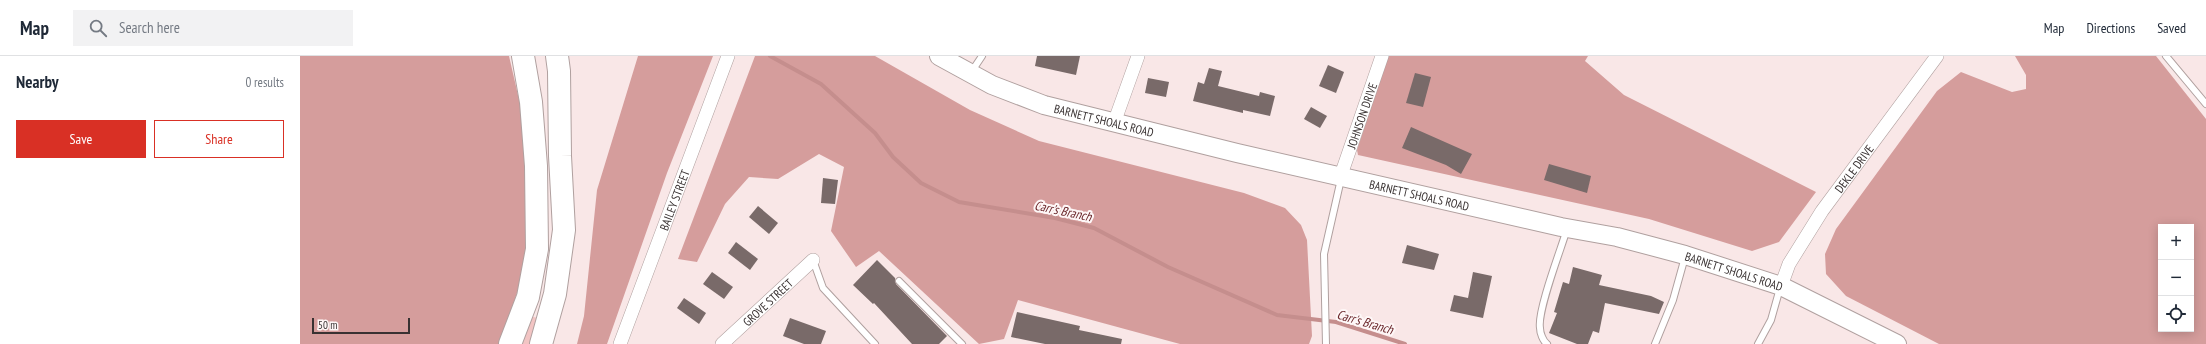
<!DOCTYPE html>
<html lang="en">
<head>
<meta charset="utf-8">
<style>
  :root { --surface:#fff; --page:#f2f2f3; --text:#1f2937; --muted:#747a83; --line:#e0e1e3; --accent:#d93025 }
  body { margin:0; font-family:"PT Sans Narrow",sans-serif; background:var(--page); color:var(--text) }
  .controls { position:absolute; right:12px; bottom:12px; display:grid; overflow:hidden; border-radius:0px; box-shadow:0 2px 10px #0003 }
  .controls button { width:36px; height:36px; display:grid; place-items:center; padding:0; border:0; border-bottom:1px solid var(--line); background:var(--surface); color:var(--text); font:20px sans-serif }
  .scale { position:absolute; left:12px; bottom:10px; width:98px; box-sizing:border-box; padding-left:4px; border:2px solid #393232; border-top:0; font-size:11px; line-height:14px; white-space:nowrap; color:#393232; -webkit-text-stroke:3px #fef7f7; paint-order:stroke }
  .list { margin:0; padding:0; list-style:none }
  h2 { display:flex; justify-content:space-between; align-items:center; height:52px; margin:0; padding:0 16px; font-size:17px }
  h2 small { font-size:13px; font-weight:400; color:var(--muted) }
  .actions { display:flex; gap:8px; padding:12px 16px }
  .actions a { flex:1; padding:9px 0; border:1px solid var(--accent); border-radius:0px; text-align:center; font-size:14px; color:var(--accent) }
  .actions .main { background:var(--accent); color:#fff }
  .icon { flex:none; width:22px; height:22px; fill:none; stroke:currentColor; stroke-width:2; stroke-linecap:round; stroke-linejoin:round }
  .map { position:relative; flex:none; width:1906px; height:288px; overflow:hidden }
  header { display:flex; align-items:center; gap:24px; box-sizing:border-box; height:56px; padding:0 20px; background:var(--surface); border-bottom:1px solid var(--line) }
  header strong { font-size:19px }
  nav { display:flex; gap:22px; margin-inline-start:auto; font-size:14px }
  .search { width:280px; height:36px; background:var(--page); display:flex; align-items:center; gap:10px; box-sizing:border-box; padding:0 14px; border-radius:0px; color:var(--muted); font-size:15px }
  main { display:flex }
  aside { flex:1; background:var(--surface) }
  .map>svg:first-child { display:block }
</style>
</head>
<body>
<header>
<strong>Map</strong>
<div class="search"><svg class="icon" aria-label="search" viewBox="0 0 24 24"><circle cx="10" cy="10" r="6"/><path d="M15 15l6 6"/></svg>Search here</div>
<nav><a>Map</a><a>Directions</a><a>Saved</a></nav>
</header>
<main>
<aside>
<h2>Nearby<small>0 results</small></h2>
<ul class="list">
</ul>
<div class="actions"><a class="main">Save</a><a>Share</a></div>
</aside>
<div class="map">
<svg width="1906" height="288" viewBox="0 0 1906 288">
  <rect width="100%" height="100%" fill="#f9e7e7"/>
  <!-- green -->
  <path fill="#f2c4c3" d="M230 260 241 263 235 288H220Z"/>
  <!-- forest -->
  <g fill="#d59d9c" fill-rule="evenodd">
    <path d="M0 0H209L226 74 227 205 203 281 198 288H0Z"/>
    <path d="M338 0H413L367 117 307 288H277L284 260 297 134Z"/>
    <path d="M455 0H575L670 54 739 85 944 137 985 152 1001 169 1007 184 1012 280 1009 288H880L718 244 704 283 679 288 579 195 556 211 531 175 544 111 519 98 478 123 449 121 425 148 397 206 378 203Z"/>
    <path d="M1088 0H1288L1285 5 1324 39 1516 136 1479 186 1452 195 1349 163 1058 99 1057 94Z"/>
    <path d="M1715 0H1856L1906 63V288H1639L1546 240 1526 218 1525 198 1536 173 1637 35 1661 16 1712 36 1726 33V19ZM1861 171H1891V273H1861Z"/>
  </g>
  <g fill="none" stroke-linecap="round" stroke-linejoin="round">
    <!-- stream -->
    <path stroke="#c58e8d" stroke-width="4" d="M470 0 521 28 575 77 593 101 621 127 659 146 755 162 794 172 868 211 977 259 1036 266 1105 288"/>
  </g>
  <!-- building -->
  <g fill="#796a69">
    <path d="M737 0H780L776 19 735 10Z"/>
    <path d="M1028 9 1044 16 1036 37 1019 30Z"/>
    <path d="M909 12 922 15 918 30 959 40 960 36 975 40 970 60 943 54V57L893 45 898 26 904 28Z"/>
    <path d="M1115 17 1131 21 1123 51 1106 47Z"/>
    <path d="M848 22 869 26 866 41 845 37Z"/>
    <path d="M1011 51 1027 60 1020 72 1004 63Z"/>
    <path d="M1111 71 1172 98 1161 118 1146 109 1102 92Z"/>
    <path d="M1249 108 1291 120 1287 137 1244 124Z"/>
    <path d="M523 122 538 124 535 148 521 147Z"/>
    <path d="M458 150 478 167 469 178 449 161Z"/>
    <path d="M436 186 458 203 450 214 428 197Z"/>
    <path d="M1107 189 1139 198 1134 214 1102 207Z"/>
    <path d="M577 204 595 222 596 228 647 280 639 288H612L574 247 573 248 553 229Z"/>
    <path d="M1273 211 1302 219 1299 229 1351 240 1364 246 1359 258 1305 247 1299 277 1293 275 1288 288H1277L1249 277 1257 257 1254 256 1263 226 1269 228Z"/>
    <path d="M412 216 433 231 424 243 403 228Z"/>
    <path d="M1173 216 1192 220 1183 262 1150 255 1154 239 1168 242Z"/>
    <path d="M384 242 406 257 399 268 377 252Z"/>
    <path d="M717 256 780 270 779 274 822 283 821 288H745L711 281Z"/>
    <path d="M490 262 526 275 521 288H504L483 280Z"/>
  </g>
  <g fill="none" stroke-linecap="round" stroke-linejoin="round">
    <defs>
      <g id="service">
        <path d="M1866 0 1906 48"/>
        <path d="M672 15 682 0"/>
        <path d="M513 204 523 232 575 288"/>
        <path d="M599 225 662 288"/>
        <path d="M1026 288 1024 198 1041 123"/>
        <path d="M1247 288C1243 285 1240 277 1240 272 1237 255 1261 193 1267 173"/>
        <path d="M1355 288 1373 244 1385 201"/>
        <path d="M1458 288 1471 264 1480 232"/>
      </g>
      <g id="minor">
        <path d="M814 67 838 0"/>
        <path id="s1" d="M1041 119 1082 0"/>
        <path id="s2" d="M1481 230 1489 208 1522 155 1637 0"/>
        <path id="s3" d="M320 288 428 0"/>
        <path id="s4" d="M422 288 513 204"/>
      </g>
      <g id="secondary">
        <path id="s5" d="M639 0 692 29 744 49 937 97 1261 171 1317 181 1385 199 1481 230 1597 288"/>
      </g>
      <g id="motorway">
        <path d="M210 288 228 241 237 193 236 110 231 46 223 0"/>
        <path d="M241 288 255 238 264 174 260 100 259 15 257 0"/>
      </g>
    </defs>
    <!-- service casing -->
    <use href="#service" stroke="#b0a09f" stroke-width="8"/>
    <!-- minor casing -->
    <use href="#minor" stroke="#b0a09f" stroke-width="14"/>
    <!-- secondary casing -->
    <use href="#secondary" stroke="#b0a09f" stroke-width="20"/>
    <!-- motorway casing -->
    <use href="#motorway" stroke="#b0a09f" stroke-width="24"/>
    <!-- service -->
    <use href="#service" stroke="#fff" stroke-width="6"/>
    <!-- minor -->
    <use href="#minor" stroke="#fff" stroke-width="13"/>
    <!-- secondary -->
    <use href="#secondary" stroke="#fff" stroke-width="18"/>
    <!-- motorway -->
    <use href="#motorway" stroke="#fff" stroke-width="22"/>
  </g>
  <g text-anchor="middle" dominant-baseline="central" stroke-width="4" stroke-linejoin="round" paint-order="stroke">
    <!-- street labels -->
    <g font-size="12" fill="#393232" stroke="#fef7f7">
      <text stroke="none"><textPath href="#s1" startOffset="63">JOHNSON DRIVE</textPath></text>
      <text stroke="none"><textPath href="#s5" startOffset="178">BARNETT SHOALS ROAD</textPath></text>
      <text stroke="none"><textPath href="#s2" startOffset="139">DEKLE DRIVE</textPath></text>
      <text stroke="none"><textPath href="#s5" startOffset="502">BARNETT SHOALS ROAD</textPath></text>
      <text stroke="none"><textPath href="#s3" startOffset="154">BAILEY STREET</textPath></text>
      <text stroke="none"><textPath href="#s5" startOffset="826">BARNETT SHOALS ROAD</textPath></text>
      <text stroke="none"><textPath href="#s4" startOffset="62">GROVE STREET</textPath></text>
    </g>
    <!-- water labels -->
    <g font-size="13" font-style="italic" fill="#6b272b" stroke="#fef7f7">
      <text transform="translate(763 155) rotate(12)">Carr's Branch</text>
      <text transform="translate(1065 266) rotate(16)">Carr's Branch</text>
    </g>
  </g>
</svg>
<div class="controls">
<button>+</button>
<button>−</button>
<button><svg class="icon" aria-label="locate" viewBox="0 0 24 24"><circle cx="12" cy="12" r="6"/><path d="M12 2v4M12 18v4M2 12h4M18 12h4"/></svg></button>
</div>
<div class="scale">50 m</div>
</div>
</main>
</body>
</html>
